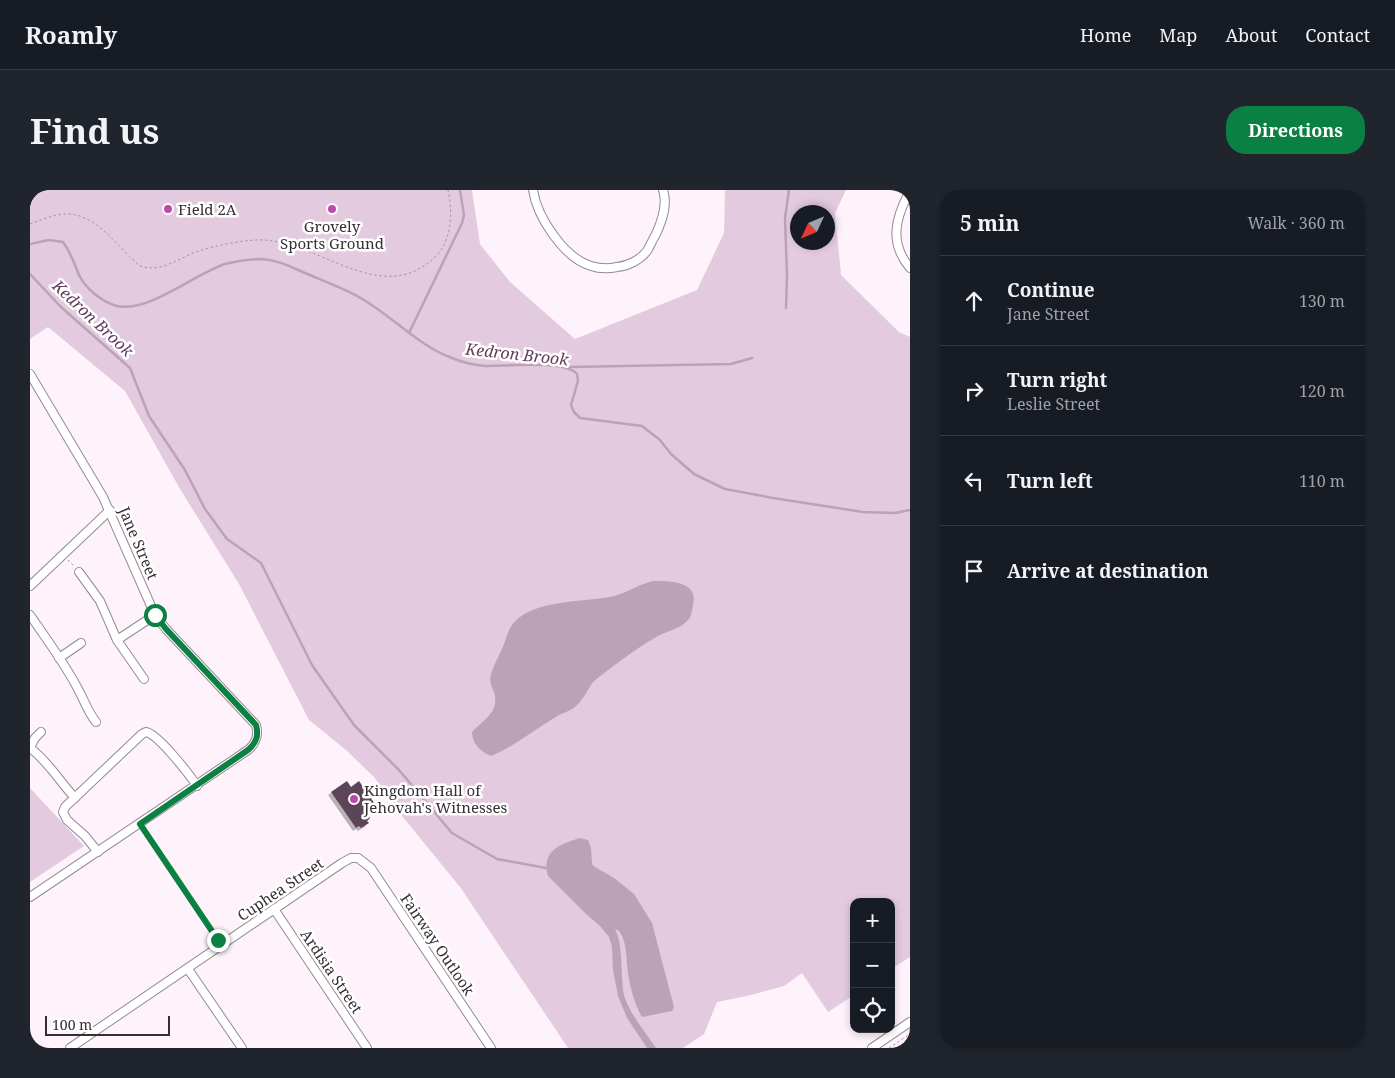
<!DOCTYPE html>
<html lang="en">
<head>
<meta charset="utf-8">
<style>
  :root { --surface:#171b24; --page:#20242c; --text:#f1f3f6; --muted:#9ea1a6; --line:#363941; --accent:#0b8043 }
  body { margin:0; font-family:"Noto Serif",serif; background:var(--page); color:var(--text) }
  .controls { position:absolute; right:15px; bottom:15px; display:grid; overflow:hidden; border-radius:10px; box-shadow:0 2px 8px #0003 }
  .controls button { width:45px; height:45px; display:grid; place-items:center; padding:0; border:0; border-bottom:1px solid var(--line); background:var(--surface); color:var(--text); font:25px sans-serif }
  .compass { position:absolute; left:760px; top:15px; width:45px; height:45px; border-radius:50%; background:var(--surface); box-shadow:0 2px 8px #0003; rotate:226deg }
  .scale { position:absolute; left:15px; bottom:12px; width:125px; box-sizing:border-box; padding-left:5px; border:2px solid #352f34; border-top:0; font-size:14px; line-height:18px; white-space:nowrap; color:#352f34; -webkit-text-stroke:4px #fff; paint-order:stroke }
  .stop { position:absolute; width:15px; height:15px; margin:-11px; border:4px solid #0b8043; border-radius:50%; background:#fff }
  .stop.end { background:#0b8043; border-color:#fff; box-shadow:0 1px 5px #0008 }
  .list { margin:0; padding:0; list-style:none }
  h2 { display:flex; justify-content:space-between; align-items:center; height:65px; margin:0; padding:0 20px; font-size:21px }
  h2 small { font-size:16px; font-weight:400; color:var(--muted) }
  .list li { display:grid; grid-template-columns:32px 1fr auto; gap:15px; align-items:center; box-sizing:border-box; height:90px; padding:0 20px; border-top:1px solid var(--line) }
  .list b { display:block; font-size:19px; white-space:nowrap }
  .list p { margin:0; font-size:16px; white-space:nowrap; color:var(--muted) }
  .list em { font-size:16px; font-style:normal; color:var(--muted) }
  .icon { flex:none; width:28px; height:28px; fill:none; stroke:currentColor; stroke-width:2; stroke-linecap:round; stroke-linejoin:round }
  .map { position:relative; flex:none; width:880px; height:858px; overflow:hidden; border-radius:20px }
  header { display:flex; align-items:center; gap:30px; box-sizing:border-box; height:70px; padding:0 25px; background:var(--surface); border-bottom:1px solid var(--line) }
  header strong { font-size:24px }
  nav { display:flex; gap:28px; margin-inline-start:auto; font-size:18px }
  .intro { display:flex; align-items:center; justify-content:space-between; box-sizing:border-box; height:120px; padding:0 30px }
  h1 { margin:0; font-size:35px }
  .button { padding:12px 22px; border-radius:20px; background:var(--accent); color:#fff; font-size:18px; font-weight:700 }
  main { display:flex; gap:30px; padding:0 30px }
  aside { flex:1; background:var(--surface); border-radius:20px; box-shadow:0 2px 8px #0003 }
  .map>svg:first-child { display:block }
</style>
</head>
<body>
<header>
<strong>Roamly</strong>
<nav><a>Home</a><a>Map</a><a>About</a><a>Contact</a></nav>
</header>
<div class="intro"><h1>Find us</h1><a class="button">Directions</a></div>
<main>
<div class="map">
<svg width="880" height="858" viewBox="0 0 880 858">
  <defs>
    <filter id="shadow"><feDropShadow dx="-3" dy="3" stdDeviation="0" flood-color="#0004"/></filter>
  </defs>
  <rect width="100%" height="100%" fill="#fef3fb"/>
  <!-- green -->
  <g fill="#e4cadf" fill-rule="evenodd">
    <path d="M0 0H442L450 54 480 92 545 149 667 100 694 43 695 0H816L805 23 811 85 869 142 880 147V767L861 779V712H824V805L798 822 772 783 754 796 717 806 687 812 674 844 653 858H538L430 697 368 621 344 587 316 560 279 530 209 394 150 299 95 201 18 137 0 149ZM768 22H798V52H768Z"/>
    <path d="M0 598 54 656 0 692Z"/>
  </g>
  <!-- water -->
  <g fill="#bca2b7">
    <path d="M623 391C640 391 669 391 663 415 662 422 661 428 656 432 649 439 637 441 628 446 607 458 588 472 569 487 558 494 556 508 546 516 541 521 532 523 526 527 505 539 482 558 461 566 451 562 442 554 442 542 454 529 470 522 464 502 461 495 459 492 461 484 464 475 468 467 472 459 475 452 477 444 480 438 498 408 554 413 584 406 597 403 609 394 623 391Z"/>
    <path d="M550 648 558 650 561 658 562 674 565 677 584 688 604 704 622 733 644 817 642 821 612 827C603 811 599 793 597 775 596 762 596 751 589 741L585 739C594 757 590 785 594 805 598 821 616 843 626 858H617L597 828 588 806 583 780 582 757 579 747 570 736 555 723 518 686C511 661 530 654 550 648Z"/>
  </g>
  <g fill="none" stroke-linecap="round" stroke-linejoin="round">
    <!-- stream -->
    <g stroke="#bca2b7" stroke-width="2.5">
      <path d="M0 54 19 50 33 52C41 63 44 73 49 85 56 99 72 112 87 116 119 123 164 84 195 74 207 71 220 69 232 69 248 70 261 77 275 83 298 93 322 101 343 116 369 133 392 157 422 168 431 172 445 175 455 176 475 176 535 170 547 184L548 191 541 215 544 222 550 228 612 236 630 250 641 264 664 284 695 299 743 308 833 322 865 323 880 320"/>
      <path d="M0 84 31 117 100 178 119 226 155 280 175 319 197 349 231 373 282 475 324 535 369 580 422 643 467 669 516 678"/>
      <path d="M756 118 757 85 755 28 759 0"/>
      <path d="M379 143 432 33 434 25 430 0"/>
      <path d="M539 177 701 174 722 168"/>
    </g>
  </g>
  <!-- building -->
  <path fill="#5c4558" filter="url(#shadow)" d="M317 591 321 597 329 591 347 617 337 624 340 628 337 631 339 633 331 638 329 636 326 638 301 602Z"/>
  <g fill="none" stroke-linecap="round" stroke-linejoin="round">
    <defs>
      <g id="minor">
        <path d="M503 0C507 27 534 68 561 76 570 79 578 79 587 77 598 76 610 70 617 61 620 56 623 49 626 44 632 31 638 15 633 0"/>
        <path d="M880 1C865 28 859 53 880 78"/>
        <path d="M0 184 73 307 125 425 136 439 226 535C229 546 226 553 218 560L0 707"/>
        <path d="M49 382 70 411 87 450 114 489"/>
        <path d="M0 396 80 320"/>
        <path d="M0 425C17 450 36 475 49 501 55 512 58 522 66 532"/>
        <path d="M87 450 125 425"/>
        <path d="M29 468 51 453"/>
        <path d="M0 557 5 548 11 542"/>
        <path d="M0 558C18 571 30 592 45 608"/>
        <path d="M68 662 55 646 37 630 33 622 35 617 112 544 116 542C128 544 159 584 167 596"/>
        <path d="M244 719 337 858"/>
        <path d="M158 779 212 858"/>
        <path d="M40 858 312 673 321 668H328L341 678 461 858"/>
        <path d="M842 858 880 832"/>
      </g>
    </defs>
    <!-- minor casing -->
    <use href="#minor" stroke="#988895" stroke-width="10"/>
    <!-- path -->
    <g stroke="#a1989f" stroke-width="1" stroke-dasharray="2.5 2.5" stroke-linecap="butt">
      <path d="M0 34C11 30 22 25 34 24 66 22 87 57 110 76 131 83 147 69 166 62 184 56 207 51 226 50 286 47 349 119 404 68 422 52 423 22 418 0"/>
      <path d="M38 370 44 376"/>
      <path d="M115 641 187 747"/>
      <path d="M859 858 880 844"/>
    </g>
    <!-- minor -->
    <use href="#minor" stroke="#fff" stroke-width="8"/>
  </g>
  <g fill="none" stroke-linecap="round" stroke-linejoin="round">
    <!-- route -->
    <path stroke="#0b8043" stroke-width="6" d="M125 425 136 439 226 535C229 546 226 553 218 560L110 634 188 750"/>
  </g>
  <!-- markers -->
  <g fill="#b94cab" stroke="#fff" stroke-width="2">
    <circle cx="138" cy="19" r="5"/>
    <circle cx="302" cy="19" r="5"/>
    <circle cx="324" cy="609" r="5"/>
  </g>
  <g text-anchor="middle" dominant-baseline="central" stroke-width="5" stroke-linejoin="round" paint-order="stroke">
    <!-- poi labels -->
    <g font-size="15" fill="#352f34" stroke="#fff" text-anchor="start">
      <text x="148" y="19">Field 2A</text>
      <text x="302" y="36" text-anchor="middle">Grovely<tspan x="302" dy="17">Sports Ground</tspan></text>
      <text x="334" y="600">Kingdom Hall of<tspan x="334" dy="17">Jehovah's Witnesses</tspan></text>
    </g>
    <!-- street labels -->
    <g font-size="15" fill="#352f34" stroke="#fff">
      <text transform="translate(109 353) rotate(67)">Jane Street</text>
      <text transform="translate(250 699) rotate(-34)">Cuphea Street</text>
      <text transform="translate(408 754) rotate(56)">Fairway Outlook</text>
      <text transform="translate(302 781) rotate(56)">Ardisia Street</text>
    </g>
    <!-- water labels -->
    <g font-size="16" font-style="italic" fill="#623c5b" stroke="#fff">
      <text transform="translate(63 128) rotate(43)">Kedron Brook</text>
      <text transform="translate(487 164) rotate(6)">Kedron Brook</text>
    </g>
  </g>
</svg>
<div class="controls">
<button>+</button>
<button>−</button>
<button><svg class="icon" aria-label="locate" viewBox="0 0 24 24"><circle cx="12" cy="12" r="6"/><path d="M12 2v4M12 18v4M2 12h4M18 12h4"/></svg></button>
</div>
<svg class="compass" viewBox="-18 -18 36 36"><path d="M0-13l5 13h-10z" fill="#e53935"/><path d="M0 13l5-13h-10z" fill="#9ea1a6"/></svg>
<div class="scale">100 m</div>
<div class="stop" style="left:125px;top:425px"></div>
<div class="stop end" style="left:188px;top:750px"></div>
</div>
<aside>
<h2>5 min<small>Walk · 360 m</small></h2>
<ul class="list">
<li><svg class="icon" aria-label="ahead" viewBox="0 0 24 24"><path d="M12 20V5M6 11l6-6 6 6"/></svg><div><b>Continue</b><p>Jane Street</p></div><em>130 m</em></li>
<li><svg class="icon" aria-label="right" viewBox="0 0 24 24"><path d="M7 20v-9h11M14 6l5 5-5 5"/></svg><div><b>Turn right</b><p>Leslie Street</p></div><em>120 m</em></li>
<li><svg class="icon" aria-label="left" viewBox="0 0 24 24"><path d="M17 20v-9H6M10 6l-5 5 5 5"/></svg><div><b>Turn left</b></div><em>110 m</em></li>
<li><svg class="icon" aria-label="arrive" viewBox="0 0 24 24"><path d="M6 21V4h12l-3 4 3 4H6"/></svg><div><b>Arrive at destination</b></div></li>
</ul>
</aside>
</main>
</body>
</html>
